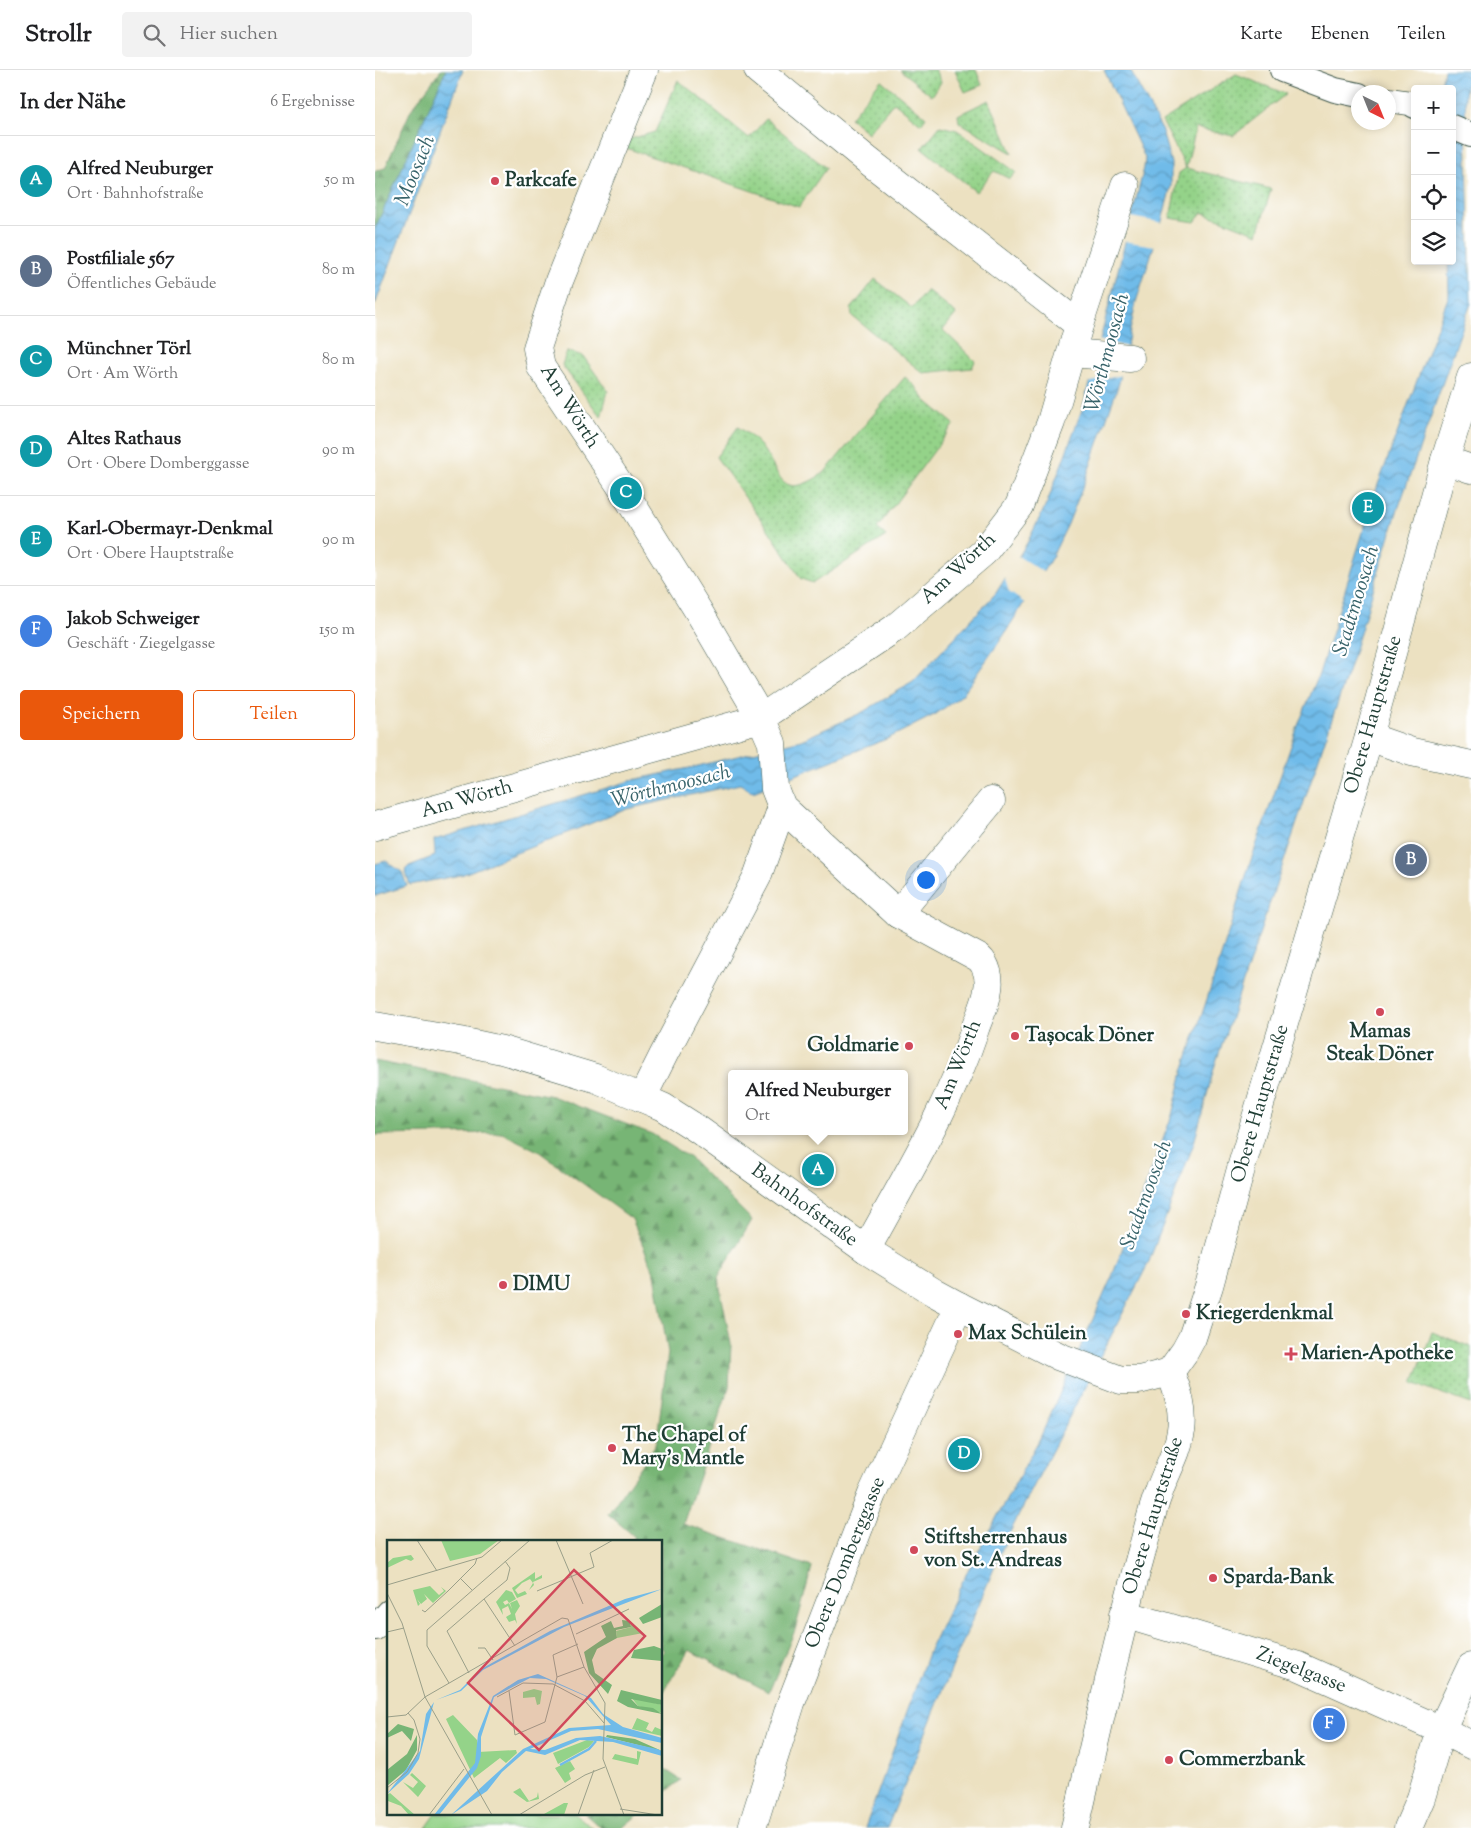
<!DOCTYPE html>
<html lang="de">
<head>
<meta charset="utf-8">
<style>
  :root { --surface:#fff; --page:#f2f2f2; --text:#202124; --muted:#757577; --line:#e0e0e0; --accent:#ea580c }
  body { margin:0; font-family:"Sorts Mill Goudy",serif; background:var(--page); color:var(--text) }
  .controls { position:absolute; right:15px; top:15px; display:grid; overflow:hidden; border-radius:5px; box-shadow:0 2px 8px #0003 }
  .controls button { width:45px; height:45px; display:grid; place-items:center; padding:0; border:0; border-bottom:1px solid var(--line); background:var(--surface); color:var(--text); font:25px sans-serif }
  .compass { position:absolute; left:976px; top:15px; width:45px; height:45px; border-radius:50%; background:var(--surface); box-shadow:0 2px 8px #0003; rotate:137deg }
  .you { position:absolute; left:550px; top:809px; width:18px; height:18px; margin:-12px; border:4px solid #fff; border-radius:50%; background:#1a73e8; box-shadow:0 0 0 8px #1a73e833 }
  .badge { display:grid; place-items:center; width:32px; height:32px; border-radius:50%; background:var(--accent); color:#fff; font-size:16px; font-weight:700 }
  .pin { position:absolute; translate:-50% -50%; border:2px solid #fff; box-shadow:0 1px 5px #0006 }
  .popup { position:absolute; left:353px; top:1000px; width:180px; height:65px; box-sizing:border-box; display:grid; place-content:center; border-radius:5px; background:var(--surface); filter:drop-shadow(0 1px 4px #0005); font-size:16px; white-space:nowrap; color:var(--muted) }
  .popup b { font-size:19px; color:var(--text) }
  .popup::after { content:''; position:absolute; left:50%; top:100%; margin-left:-10px; border:10px solid transparent; border-top-color:var(--surface) }
  .list { margin:0; padding:0; list-style:none }
  h2 { display:flex; justify-content:space-between; align-items:center; height:65px; margin:0; padding:0 20px; font-size:21px }
  h2 small { font-size:16px; font-weight:400; color:var(--muted) }
  .list li { display:grid; grid-template-columns:32px 1fr auto; gap:15px; align-items:center; box-sizing:border-box; height:90px; padding:0 20px; border-top:1px solid var(--line) }
  .list b { display:block; font-size:19px; white-space:nowrap }
  .list p { margin:0; font-size:16px; white-space:nowrap; color:var(--muted) }
  .list em { font-size:16px; font-style:normal; color:var(--muted) }
  .actions { display:flex; gap:10px; padding:15px 20px }
  .actions a { flex:1; padding:11px 0; border:1px solid var(--accent); border-radius:5px; text-align:center; font-size:18px; color:var(--accent) }
  .actions .main { background:var(--accent); color:#fff }
  .icon { flex:none; width:28px; height:28px; fill:none; stroke:currentColor; stroke-width:2; stroke-linecap:round; stroke-linejoin:round }
  .map { position:relative; flex:none; width:1096px; height:1758px; overflow:hidden }
  header { display:flex; align-items:center; gap:30px; box-sizing:border-box; height:70px; padding:0 25px; background:var(--surface); border-bottom:1px solid var(--line) }
  header strong { font-size:24px }
  nav { display:flex; gap:28px; margin-inline-start:auto; font-size:18px }
  .search { width:350px; height:45px; background:var(--page); display:flex; align-items:center; gap:12px; box-sizing:border-box; padding:0 18px; border-radius:5px; color:var(--muted); font-size:19px }
  main { display:flex }
  aside { flex:1; background:var(--surface) }
  .map>svg:first-child { display:block }
</style>
</head>
<body>
<header>
<strong>Strollr</strong>
<div class="search"><svg class="icon" aria-label="search" viewBox="0 0 24 24"><circle cx="10" cy="10" r="6"/><path d="M15 15l6 6"/></svg>Hier suchen</div>
<nav><a>Karte</a><a>Ebenen</a><a>Teilen</a></nav>
</header>
<main>
<aside>
<h2>In der Nähe<small>6 Ergebnisse</small></h2>
<ul class="list">
<li><span class="badge" style="background:#0f9aa8">A</span><div><b>Alfred Neuburger</b><p>Ort · Bahnhofstraße</p></div><em>50 m</em></li>
<li><span class="badge" style="background:#5c6f8a">B</span><div><b>Postfiliale 567</b><p>Öffentliches Gebäude</p></div><em>80 m</em></li>
<li><span class="badge" style="background:#0f9aa8">C</span><div><b>Münchner Törl</b><p>Ort · Am Wörth</p></div><em>80 m</em></li>
<li><span class="badge" style="background:#0f9aa8">D</span><div><b>Altes Rathaus</b><p>Ort · Obere Domberggasse</p></div><em>90 m</em></li>
<li><span class="badge" style="background:#0f9aa8">E</span><div><b>Karl-Obermayr-Denkmal</b><p>Ort · Obere Hauptstraße</p></div><em>90 m</em></li>
<li><span class="badge" style="background:#3f7fe0">F</span><div><b>Jakob Schweiger</b><p>Geschäft · Ziegelgasse</p></div><em>150 m</em></li>
</ul>
<div class="actions"><a class="main">Speichern</a><a>Teilen</a></div>
</aside>
<div class="map">
<svg width="1096" height="1758" viewBox="0 0 1096 1758">
  <defs>
    <pattern id="grass-dots" width="8" height="8" patternUnits="userSpaceOnUse" patternTransform="scale(1.25)"><rect width="8" height="8" fill="#94d389"/><path d="M2 2h.1M6 6h.1" fill="none" stroke="#78ac71" stroke-width="1.8" stroke-linecap="round"/></pattern>
    <pattern id="forest-firs" width="22" height="20" patternUnits="userSpaceOnUse" patternTransform="scale(1.25)"><rect width="22" height="20" fill="#77b575"/><path d="M5 1l3.5 6h-7zM16 11l3.5 6h-7z" fill="#619461"/></pattern>
    <pattern id="water-waves" width="16" height="10" patternUnits="userSpaceOnUse" patternTransform="scale(1.25)"><rect width="16" height="10" fill="#70bbe9"/><path d="M0 5q4-4 8 0t8 0" fill="none" stroke="#5b99be"/></pattern>
  </defs>
  <rect width="100%" height="100%" fill="#fff"/>
  <filter id="ink" filterUnits="userSpaceOnUse"><feTurbulence type="fractalNoise" baseFrequency=".02" numOctaves="2"/><feDisplacementMap in="SourceGraphic" scale="10" xChannelSelector="R" yChannelSelector="G"/><feConvolveMatrix kernelMatrix="1 2 1 2 8 2 1 2 1" color-interpolation-filters="sRGB"/></filter>
  <filter id="wash" filterUnits="userSpaceOnUse"><feTurbulence type="fractalNoise" baseFrequency=".0096" numOctaves="4" result="noise"/><feDisplacementMap in="SourceGraphic" scale="20" xChannelSelector="R" yChannelSelector="G"/><feGaussianBlur stdDeviation="1.12" result="paint"/><feColorMatrix in="noise" values="0 0 0 0 0 0 0 0 0 0 0 0 0 0 0 0 0 1.4 0 .05"/><feComposite in="paint" operator="in"/></filter>
  <g filter="url(#wash)">
    <rect width="100%" height="100%" fill="#ece1c1"/>
    <!-- grass -->
    <g fill="url(#grass-dots)" stroke="#5a885e">
      <path d="M525 0H560L566 12 557 26Z"/>
      <path d="M580 0H601L607 15 590 22Z"/>
      <path d="M861 4 911 24 858 66 821 58 811 98 896 119 883 164 827 142 820 152 795 148 804 103 811 98 787 51Z"/>
      <path d="M303 10 374 68 391 49 451 98 424 137 251 78 255 69 280 62Z"/>
      <path d="M506 10 551 47 546 54 519 32 493 63 475 48Z"/>
      <path d="M614 30 637 83 584 52 583 45Z"/>
      <path d="M565 56 582 60 641 102 635 109 619 101 601 122 547 78Z"/>
      <path d="M500 209 537 238 552 220 581 244 568 260 600 291 597 298 548 303 477 246 476 239Z"/>
      <path d="M192 281 208 286 233 321 226 347 187 295Z"/>
      <path d="M530 307 541 317 550 330 579 354 502 458 511 466 438 513 426 509 395 462 341 387 363 357C370 362 379 368 385 375 407 404 404 434 450 402Z"/>
      <path d="M1057 1262 1096 1277V1334L1038 1313Z"/>
    </g>
    <!-- forest -->
    <g fill="url(#forest-firs)" stroke="#4b7954">
      <path d="M66 0H71L0 159V101L10 98 36 40Z"/>
      <path d="M0 991 177 1026 277 1064 315 1088 377 1150 343 1208 356 1274 354 1317 308 1454 437 1497 420 1560 394 1622 314 1580 286 1626V1585L289 1580 286 1578V1472H257L260 1467 233 1444 281 1375 293 1283 280 1204 257 1149 163 1081 127 1063 0 1065Z"/>
      <path d="M286 1697 306 1710 286 1726Z"/>
      <path d="M210 1744H264L247 1758H226Z"/>
    </g>
    <!-- park -->
    <path fill="#94d389" stroke="#5a885e" d="M61 1744H200L218 1758H51Z"/>
    <!-- water -->
    <g fill="url(#water-waves)" stroke="#487c8e">
      <path d="M71 0H88L0 235V159Z"/>
      <path d="M729 0H755L786 58 796 93V116L787 151 761 232 744 313 710 411 693 454 677 487 629 565 587 625 561 644 514 668 378 722 365 714 252 739 86 805 35 815 30 800 34 796 60 786 59 770 258 710 319 697 426 670 486 643 538 612 621 523 652 473 672 433 708 337 769 98 770 88Z"/>
      <path d="M1069 0H1094L1090 24 1096 233 1022 442 974 599 840 995 819 1073 773 1194 631 1470 579 1593 512 1758H490L553 1583 593 1500 665 1368 738 1204 797 1045 809 998 843 896 874 796 924 653 944 604 1001 420 1074 225 1073 191H1077V19H1065Z"/>
      <path d="M11 791 27 802 32 816 0 826V794Z"/>
    </g>
    <!-- pier -->
    <g fill="#ece1c1">
      <path d="M755 147 789 153 780 176 748 171Z"/>
      <path d="M723 270 753 277 748 305 712 313Z"/>
      <path d="M641 485 670 503 651 534 634 522 629 506Z"/>
    </g>
  </g>
  <g filter="url(#ink)">
    <g fill="none" stroke-linecap="round" stroke-linejoin="round">
      <defs>
        <g id="lane">
          <path d="M907 0 960 20 984 25"/>
          <path d="M1014 30 1035 33 1040 36"/>
          <path d="M1077 57 1096 65"/>
          <path d="M0 1558 14 1542"/>
        </g>
        <g id="street">
          <path d="M269 0 184 211 162 278 166 297 245 415 324 542 386 648 397 673 400 719 407 737 523 844 604 888C612 895 615 909 613 919 612 932 604 947 600 959 574 1037 530 1108 491 1180"/>
          <path d="M383 0 491 89 704 255"/>
          <path d="M697 283 755 288"/>
          <path d="M1070 390 1096 399"/>
          <path d="M994 667 1037 682 1096 695"/>
          <path d="M0 756 386 648 520 558 609 482 644 436 676 352 704 255 750 116"/>
          <path d="M523 844 616 731"/>
          <path d="M0 956 85 971 127 980 220 1008 267 1028 288 1037 321 1058 491 1180 560 1223 584 1236 685 1287 746 1310H764L795 1302"/>
          <path d="M267 1028 289 984 382 807 407 737"/>
          <path d="M795 1302 810 1281 817 1268 834 1216 867 1095 994 667 1070 390 1096 307"/>
          <path d="M749 1544 923 1596 1066 1660 1096 1675"/>
          <path d="M377 1758 416 1633 497 1424 584 1236"/>
          <path d="M700 1758C721 1666 741 1574 766 1484 772 1464 776 1442 784 1422 791 1401 803 1383 806 1361 809 1340 803 1321 795 1302"/>
          <path d="M1033 1758 1046 1728 1066 1660 1096 1597"/>
        </g>
      </defs>
      <!-- lane casing -->
      <use href="#lane" stroke="#3e5649" stroke-width="26"/>
      <!-- street casing -->
      <use href="#street" stroke="#3e5649" stroke-width="29"/>
      <!-- lane -->
      <use href="#lane" stroke="#fff" stroke-width="24"/>
      <!-- street -->
      <use href="#street" stroke="#fff" stroke-width="28"/>
    </g>
  </g>
  <!-- markers -->
  <g fill="#d1495b" stroke="#fff" stroke-width="2">
    <circle cx="120" cy="111" r="5"/>
    <circle cx="1005" cy="942" r="5"/>
    <circle cx="640" cy="966" r="5"/>
    <circle cx="534" cy="976" r="5"/>
    <circle cx="128" cy="1215" r="5"/>
    <circle cx="811" cy="1244" r="5"/>
    <circle cx="583" cy="1264" r="5"/>
    <path d="M913.5 1276.5h5v5h5v5h-5v5h-5v-5h-5v-5h5z"/>
    <circle cx="237" cy="1378" r="5"/>
    <circle cx="539" cy="1480" r="5"/>
    <circle cx="838" cy="1508" r="5"/>
    <circle cx="794" cy="1690" r="5"/>
  </g>
  <g text-anchor="middle" dominant-baseline="central" stroke-width="4.5" stroke-linejoin="round" paint-order="stroke">
    <!-- poi labels -->
    <g font-size="20" font-weight="bold" fill="#1f3d34" stroke="#fff" text-anchor="start">
      <text x="130" y="111">Parkcafe</text>
      <text x="1005" y="962" text-anchor="middle">Mamas<tspan x="1005" dy="23">Steak Döner</tspan></text>
      <text x="650" y="966">Taşocak Döner</text>
      <text x="524" y="976" text-anchor="end">Goldmarie</text>
      <text x="138" y="1215">DIMU</text>
      <text x="821" y="1244">Kriegerdenkmal</text>
      <text x="593" y="1264">Max Schülein</text>
      <text x="926" y="1284">Marien-Apotheke</text>
      <text x="247" y="1366">The Chapel of<tspan x="247" dy="23">Mary’s Mantle</tspan></text>
      <text x="549" y="1468">Stiftsherrenhaus<tspan x="549" dy="23">von St. Andreas</tspan></text>
      <text x="848" y="1508">Sparda-Bank</text>
      <text x="804" y="1690">Commerzbank</text>
    </g>
    <!-- street labels -->
    <g font-size="20" fill="#1f3d34" stroke="#fff">
      <text transform="translate(194 337) rotate(58)">Am Wörth</text>
      <text transform="translate(584 499) rotate(-43)">Am Wörth</text>
      <text transform="translate(999 645) rotate(-74)">Obere Hauptstraße</text>
      <text transform="translate(92 730) rotate(-16)">Am Wörth</text>
      <text transform="translate(584 995) rotate(-68)">Am Wörth</text>
      <text transform="translate(886 1034) rotate(-74)">Obere Hauptstraße</text>
      <text transform="translate(429 1136) rotate(36)">Bahnhofstraße</text>
      <text transform="translate(779 1446) rotate(-73)">Obere Hauptstraße</text>
      <text transform="translate(471 1493) rotate(-68)">Obere Domberggasse</text>
      <text transform="translate(926 1601) rotate(21)">Ziegelgasse</text>
    </g>
    <!-- water labels -->
    <g font-size="21" font-style="italic" fill="#37636a" stroke="#fff">
      <text transform="translate(41 101) rotate(-68)">Moosach</text>
      <text transform="translate(733 283) rotate(-75)">Wörthmoosach</text>
      <text transform="translate(982 531) rotate(-73)">Stadtmoosach</text>
      <text transform="translate(296 717) rotate(-14)">Wörthmoosach</text>
      <text transform="translate(772 1125) rotate(-70)">Stadtmoosach</text>
    </g>
  </g>
  <!-- overview -->
  <g transform="translate(12 1470)">
    <rect width="275" height="275" fill="#ece1c1"/>
    <path d="M24 15 27 19 24 21 19 19 0 28V23L6 18ZM148 32V39L155 35V38L146 42 147 45 142 50 146 43 143 39 135 43 128 50 131 54 138 51 140 54 130 58 125 48ZM43 46 52 55 57 51 54 47 59 51 46 63 37 54 40 59 34 64 30 59 33 64 31 66 26 50ZM119 50 125 52 129 59 122 63 120 60 116 62 118 65 122 63 125 69 123 63 130 60 133 66 128 74 130 84 128 80 122 82 119 77 124 74 121 66 115 69 116 75 109 62ZM147 149 155 151 153 164 150 165 148 157 136 158V152ZM244 157 275 165V173L251 166ZM250 178 262 183 259 189 265 192 268 187 275 190V196L245 189ZM250 211 254 212 251 225 225 219 228 214 250 219ZM183 221 188 229 182 233 184 239 178 243 168 228ZM25 233 39 246 31 257 16 242 26 248 31 242 23 235ZM133 248 142 261 150 257 151 252 152 259 140 262 126 252ZM3 253 28 275H22L14 266 1 261 0 255ZM177 263H181L177 275 157 274Z" fill="#94d389"/>
    <path d="M275 64V77L256 84 252 78ZM235 80 243 81 244 87 229 90 230 98 210 109 205 120 208 133 225 145 221 154 202 133 197 112 219 97 214 86 224 81 227 88 236 86ZM267 106 275 109V121L244 118 247 110ZM234 150 275 160V165L244 159 251 166 266 168 275 174 241 167 230 161ZM11 184 27 189 24 201 15 191 0 198V194ZM30 195V210L19 230 0 246V230L20 214ZM220 195 248 199 275 211 219 197Z" fill="#77b575"/>
    <path d="M54 0H112L93 14 63 21Z" fill="#94d389"/>
    <path d="M243 81 256 93 230 98 229 91 244 87ZM66 175 90 200 91 212 129 210 130 213 119 223 113 218 87 238 59 179ZM200 200 207 201 202 207 171 224 166 213Z" fill="#94d389"/>
    <path d="M275 49 177 87 96 130 74 151 49 160 73 150 94 129 163 91 238 59ZM151 134 204 158 216 174 236 187 275 198V203L211 189 184 191 143 209 158 210 189 198 213 196 270 209 275 211V216L226 202 193 200 158 215 139 211 115 232 100 251 64 275 136 209 182 188 224 185 198 156 159 139 143 138 107 157 94 197V216L90 228 52 275H47L88 223 91 194 106 156 131 140ZM47 162 32 219 22 234 0 254 33 211 39 174Z" fill="#70bbe9"/>
    <path fill="none" stroke="#70bbe9" stroke-width="2.5" d="M173 225 202 209 209 201"/>
    <path fill="none" stroke="#9a9f89" stroke-width="1" d="M30 0 50 31M169 0 196 64M118 21 123 28 120 40 97 59 128 106M74 39 85 50M0 45 95 17 115 0M150 51 207 27 203 13 226 0M0 53 15 83 38 157 105 275M35 70 38 72 61 51 88 24 90 18M0 92 17 88M189 94 242 69M91 108H98L106 120M82 133 60 91 97 59M170 137 197 127M62 143 40 106V90L143 0M122 151 128 195 158 182 170 137 166 115 191 104M38 157 175 78 181 79 197 127 218 163 216 219 237 275M110 157 136 143 166 144 198 161 217 183M0 177 19 175 38 157M0 248 20 232 31 213 33 199 27 180 21 173M233 269 271 275M42 275 77 229M132 275 198 235 218 227M191 275 207 230"/>
    <path fill="#d1495b" fill-opacity="0.15" stroke="#d1495b" stroke-width="2.5" d="M187 30 258 96 152 210 81 143Z"/>
    <rect width="275" height="275" fill="none" stroke="#1f3d34" stroke-width="2.5"/>
  </g>
</svg>
<div class="controls">
<button>+</button>
<button>−</button>
<button><svg class="icon" aria-label="locate" viewBox="0 0 24 24"><circle cx="12" cy="12" r="6"/><path d="M12 2v4M12 18v4M2 12h4M18 12h4"/></svg></button>
<button><svg class="icon" aria-label="layers" viewBox="0 0 24 24"><path d="M12 4l9 5-9 5-9-5zM3 14l9 5 9-5"/></svg></button>
</div>
<svg class="compass" viewBox="-18 -18 36 36"><path d="M0-13l5 13h-10z" fill="#e53935"/><path d="M0 13l5-13h-10z" fill="#757577"/></svg>
<div class="you"></div>
<div class="pin badge" style="left:443px;top:1100px;background:#0f9aa8">A</div>
<div class="popup"><b>Alfred Neuburger</b>Ort</div>
<div class="pin badge" style="left:1036px;top:790px;background:#5c6f8a">B</div>
<div class="pin badge" style="left:251px;top:423px;background:#0f9aa8">C</div>
<div class="pin badge" style="left:589px;top:1384px;background:#0f9aa8">D</div>
<div class="pin badge" style="left:993px;top:438px;background:#0f9aa8">E</div>
<div class="pin badge" style="left:954px;top:1654px;background:#3f7fe0">F</div>
</div>
</main>
</body>
</html>
